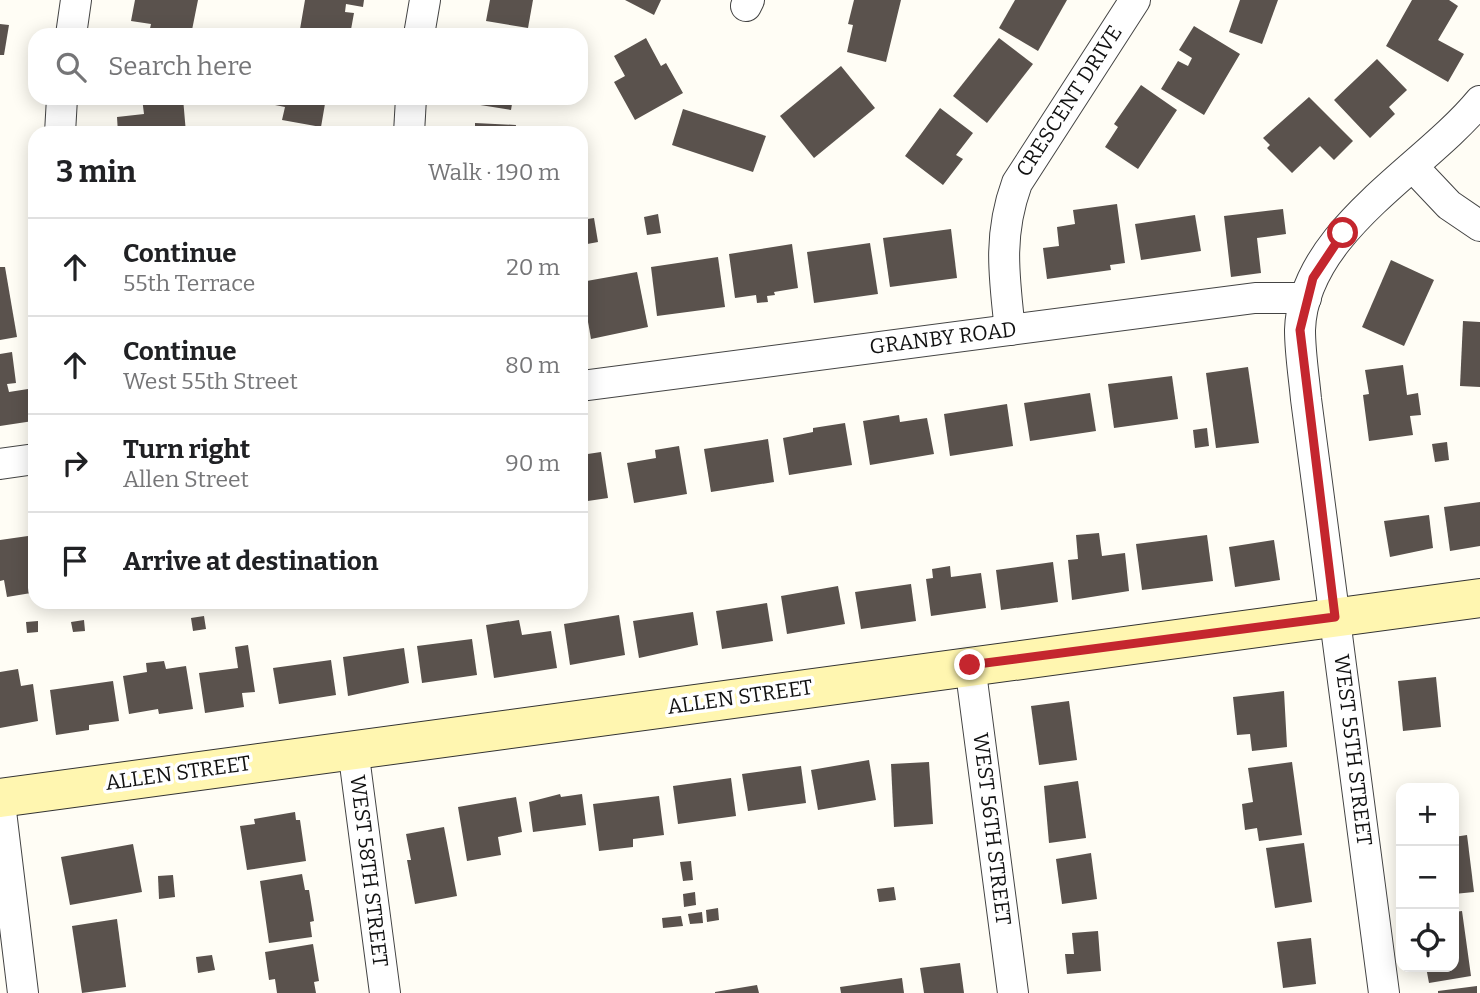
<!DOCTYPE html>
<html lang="en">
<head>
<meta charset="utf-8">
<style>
  :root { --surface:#fff; --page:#f2f2f2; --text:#202124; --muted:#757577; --line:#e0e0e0 }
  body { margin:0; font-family:Bitter,serif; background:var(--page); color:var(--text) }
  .controls { position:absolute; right:21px; bottom:21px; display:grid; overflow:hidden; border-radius:14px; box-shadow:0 4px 18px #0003 }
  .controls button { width:63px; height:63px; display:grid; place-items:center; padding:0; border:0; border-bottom:2px solid var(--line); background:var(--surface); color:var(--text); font:35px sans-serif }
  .stop { position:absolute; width:21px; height:21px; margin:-16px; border:5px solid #c4262e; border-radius:50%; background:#fff }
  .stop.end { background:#c4262e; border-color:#fff; box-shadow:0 2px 7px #0008 }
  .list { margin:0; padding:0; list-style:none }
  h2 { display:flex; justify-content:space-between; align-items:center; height:91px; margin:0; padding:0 28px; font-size:30px }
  h2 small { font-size:23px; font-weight:400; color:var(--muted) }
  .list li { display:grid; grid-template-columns:46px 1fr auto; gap:21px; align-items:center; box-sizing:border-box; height:98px; padding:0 28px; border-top:2px solid var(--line) }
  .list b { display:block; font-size:26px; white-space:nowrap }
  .list p { margin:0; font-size:23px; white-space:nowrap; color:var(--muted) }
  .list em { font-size:23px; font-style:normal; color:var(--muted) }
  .icon { flex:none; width:38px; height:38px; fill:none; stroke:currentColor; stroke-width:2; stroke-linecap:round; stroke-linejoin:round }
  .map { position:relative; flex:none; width:1480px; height:993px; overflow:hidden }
  .search { position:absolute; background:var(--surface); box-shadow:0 4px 18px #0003; left:28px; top:28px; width:560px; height:77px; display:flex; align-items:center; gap:18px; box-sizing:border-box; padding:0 24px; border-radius:21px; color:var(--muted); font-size:26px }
  .panel { position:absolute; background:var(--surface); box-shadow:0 4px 18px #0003; left:28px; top:126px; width:560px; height:483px; border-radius:21px }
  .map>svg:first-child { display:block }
</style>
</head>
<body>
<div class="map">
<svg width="1480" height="993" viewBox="0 0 1480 993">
  <rect width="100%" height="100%" fill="#fffdf5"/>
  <!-- building -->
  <g fill="#5a524d">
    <path d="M135 0H198L191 35H139L140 31 149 33 151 24 131 21Z"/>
    <path d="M305 0H364L363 7 346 4 345 12 354 13 350 35H299Z"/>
    <path d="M490 0H533L528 28 486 21Z"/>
    <path d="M625 0H661L654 15Z"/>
    <path d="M854 0H901L886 62 847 52 853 25 848 24Z"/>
    <path d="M1015 0H1067L1038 51 999 28Z"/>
    <path d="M1240 0H1278L1262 44 1229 32Z"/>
    <path d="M1412 0H1449L1458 6 1438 40 1464 54 1448 82 1386 46Z"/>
    <path d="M0 24 9 25 4 55H0Z"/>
    <path d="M1194 26 1240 54 1204 115 1161 89 1178 61 1188 66 1192 58 1179 50Z"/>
    <path d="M646 38 661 66 666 63 683 93 635 120 614 82 625 76 614 56Z"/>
    <path d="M999 38 1033 64 987 123 953 96Z"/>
    <path d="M1377 59 1407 90 1389 107 1395 114 1370 138 1334 100Z"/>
    <path d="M841 66 875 108 814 158 780 116Z"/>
    <path d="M1141 85 1177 110 1138 169 1105 147 1118 127 1114 124Z"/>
    <path d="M1309 97 1353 141 1334 160 1320 146 1292 173 1267 148 1270 145 1263 138Z"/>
    <path d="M142 98H183L186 133H118L117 117 144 114Z"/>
    <path d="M276 98H326L321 127 282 120 285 107 275 105Z"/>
    <path d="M474 98H513L511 110 474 104Z"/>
    <path d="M940 108 973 133 956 155 963 159 943 185 905 156Z"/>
    <path d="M683 109 766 136 753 172 672 145Z"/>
    <path d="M475 123 516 125 515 133H475Z"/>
    <path d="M1117 204 1125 263 1110 265 1111 270 1047 279 1043 248 1059 246 1057 227 1075 224 1073 210Z"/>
    <path d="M1283 209 1286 234 1257 238 1261 273 1231 277 1224 216Z"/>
    <path d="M658 214 661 233 647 235 644 217Z"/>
    <path d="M1195 215 1201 251 1141 260 1135 224Z"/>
    <path d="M594 218 598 242 582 245 581 220Z"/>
    <path d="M951 229 957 278 890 287 883 238Z"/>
    <path d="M870 243 878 294 814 303 807 252Z"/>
    <path d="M792 244 798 288 774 292 775 295 767 296 768 302 757 303 756 295 735 298 729 254Z"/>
    <path d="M718 257 725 307 657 316 651 267Z"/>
    <path d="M1391 260 1434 280 1404 346 1362 327Z"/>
    <path d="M0 267H5L17 337 0 340Z"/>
    <path d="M637 272 648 327 591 339 581 282Z"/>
    <path d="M1463 321 1480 322V387L1460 386Z"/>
    <path d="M12 352 16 383 7 384 9 392 28 389 33 421 0 426V354Z"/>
    <path d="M1403 365 1407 395 1418 393 1421 415 1410 416 1413 435 1369 441 1363 395 1369 394 1365 370Z"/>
    <path d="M1248 367 1259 443 1216 448 1206 373Z"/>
    <path d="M1172 376 1178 419 1114 428 1108 384Z"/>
    <path d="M1090 393 1096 431 1030 441 1024 403Z"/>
    <path d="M1007 404 1013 446 950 456 944 414Z"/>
    <path d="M899 415 900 422 927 418 934 454 870 465 863 421Z"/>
    <path d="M845 423 852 465 789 475 783 438 813 432V428Z"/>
    <path d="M1207 428 1209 446 1195 448 1193 430Z"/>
    <path d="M768 439 774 482 711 492 704 449Z"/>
    <path d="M1447 442 1449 460 1435 462 1432 444Z"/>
    <path d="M679 446 687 494 634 503 627 463 656 458 655 450Z"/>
    <path d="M601 452 608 498 581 502V455Z"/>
    <path d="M1480 502V546L1450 551 1444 507Z"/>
    <path d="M1429 515 1433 548 1390 557 1384 521Z"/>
    <path d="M1099 533 1102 556 1125 553 1129 591 1072 600 1068 560 1078 559 1076 535Z"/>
    <path d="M35 535V578L29 579 31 593 7 597 4 580 0 581V540Z"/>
    <path d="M1207 535 1213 581 1142 590 1136 544Z"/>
    <path d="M1274 540 1280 580 1235 587 1229 547Z"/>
    <path d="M1053 562 1058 602 1001 610 996 570Z"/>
    <path d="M950 566 951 577 981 573 986 608 931 616 926 579 933 578 932 569Z"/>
    <path d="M911 584 916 621 861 629 855 592Z"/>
    <path d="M838 586 845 624 787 634 781 596Z"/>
    <path d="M767 603 773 641 722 649 716 611Z"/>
    <path d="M693 612 698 645 639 658 633 621Z"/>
    <path d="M619 615 625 655 570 665 564 624Z"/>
    <path d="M204 616 206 629 193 631 191 618Z"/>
    <path d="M84 620 85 631 73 632 71 622Z"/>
    <path d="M519 620 522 635 551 631 557 668 494 678 486 625Z"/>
    <path d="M38 621V632L27 633 26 622Z"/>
    <path d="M472 639 477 675 422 683 417 646Z"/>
    <path d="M248 645 255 692 242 693 244 707 205 713 199 673 238 668 235 647Z"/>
    <path d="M404 648 409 683 348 696 343 657Z"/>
    <path d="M331 660 336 695 279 704 273 668Z"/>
    <path d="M164 661 166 669 186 666 193 709 159 714 158 709 129 714 123 676 147 672 146 663Z"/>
    <path d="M18 669 21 686 33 684 38 721 0 728V672Z"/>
    <path d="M1436 677 1441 727 1403 731 1398 681Z"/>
    <path d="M113 681 119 721 89 725V730L56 735 50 690Z"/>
    <path d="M1284 691 1287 747 1252 751 1250 734 1237 735 1233 697Z"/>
    <path d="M1069 701 1077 760 1039 765 1031 706Z"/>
    <path d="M869 760 876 800 818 810 811 770Z"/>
    <path d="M929 762 933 824 894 827 891 764Z"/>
    <path d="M1292 762 1302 835 1259 841 1257 828 1245 830 1242 804 1253 802 1248 768Z"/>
    <path d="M801 766 806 803 748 811 742 774Z"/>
    <path d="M731 778 736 816 678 824 673 786Z"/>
    <path d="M1078 781 1086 838 1049 843 1044 786Z"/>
    <path d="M560 794 561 797 582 794 586 825 533 832 529 802Z"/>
    <path d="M659 796 664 835 633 839V847L599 851 593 804Z"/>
    <path d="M516 797 522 832 498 837 501 855 467 861 458 807Z"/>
    <path d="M295 812 296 820H300L306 861 247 870 240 826 255 824 254 819Z"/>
    <path d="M444 827 457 896 415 904 407 860H411L406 834Z"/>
    <path d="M1467 835 1474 892 1454 894V837Z"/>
    <path d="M1304 843 1312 902 1275 908 1266 848Z"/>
    <path d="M133 844 142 892 70 905 61 857Z"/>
    <path d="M1091 853 1097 899 1062 904 1056 859Z"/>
    <path d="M691 861 693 880 683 881 680 862Z"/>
    <path d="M302 874 305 890H309L314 921 310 922 312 937 269 943 260 881Z"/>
    <path d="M173 875 175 897 159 899 158 876Z"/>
    <path d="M894 887 896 900 879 902 877 889Z"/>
    <path d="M695 892 696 905 684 907 683 894Z"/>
    <path d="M718 908 719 920 707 922 706 910Z"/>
    <path d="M1462 911 1471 976 1429 983 1426 967H1454V912Z"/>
    <path d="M702 912 703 923 690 924 688 914Z"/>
    <path d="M681 916 683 926 663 928 662 918Z"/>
    <path d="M117 919 126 987 82 993 72 926Z"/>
    <path d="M1098 931 1101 971 1067 974 1065 954H1074L1072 933Z"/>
    <path d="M1311 938 1316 984 1283 988 1277 942Z"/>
    <path d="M313 944 319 981 314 982 316 993H277L275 979 269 980 265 952Z"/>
    <path d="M212 955 215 970 198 973 196 957Z"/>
    <path d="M960 963 964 993H924L920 968Z"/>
    <path d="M902 978 904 993H841L840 987Z"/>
    <path d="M757 985 759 993H715V992Z"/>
    <path d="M1477 986V993H1438V991Z"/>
  </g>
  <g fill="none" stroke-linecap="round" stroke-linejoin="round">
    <defs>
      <g id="street">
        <path d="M746 6 749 0"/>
        <path d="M71 35 76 0"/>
        <path d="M419 35 425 0"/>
        <path d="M60 133 62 98"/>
        <path d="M409 133 411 98"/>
        <path d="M1414 168 1449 205 1480 226"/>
        <path d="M1010 330C1004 276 998 235 1017 183L1135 0"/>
        <path d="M581 386 1255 298H1306"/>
        <path d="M0 464 35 459"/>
        <path d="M970 665 1013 993"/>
        <path d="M353 749 385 993"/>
        <path d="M0 803 23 993"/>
        <path d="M1384 993 1306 399C1304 377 1300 353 1300 330 1303 232 1423 170 1480 101"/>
      </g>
      <path id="secondary" d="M0 798 1480 598"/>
    </defs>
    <!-- street casing -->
    <use href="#street" stroke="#444" stroke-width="32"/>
    <!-- secondary casing -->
    <use href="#secondary" stroke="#333" stroke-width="40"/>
    <!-- street -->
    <use href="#street" stroke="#fff" stroke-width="30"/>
    <!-- secondary -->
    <use href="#secondary" stroke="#fff6b0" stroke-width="38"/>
  </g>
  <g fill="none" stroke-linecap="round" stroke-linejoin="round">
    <!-- route -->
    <path stroke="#c4262e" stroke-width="9" d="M970 665 1335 617 1300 330 1313 278 1343 233"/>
  </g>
  <g text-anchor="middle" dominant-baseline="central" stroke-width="7" stroke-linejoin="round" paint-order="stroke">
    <!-- street labels -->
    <g font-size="21" fill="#111" stroke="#fff">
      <text transform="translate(1069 101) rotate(-57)">CRESCENT DRIVE</text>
      <text transform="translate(943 338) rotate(-7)">GRANBY ROAD</text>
      <text transform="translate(740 697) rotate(-8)">ALLEN STREET</text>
      <text transform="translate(1353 750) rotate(83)">WEST 55TH STREET</text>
      <text transform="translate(178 773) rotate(-8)">ALLEN STREET</text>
      <text transform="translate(992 829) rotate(83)">WEST 56TH STREET</text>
      <text transform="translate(369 871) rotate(83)">WEST 58TH STREET</text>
    </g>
  </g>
</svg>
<div class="controls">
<button>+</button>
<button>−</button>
<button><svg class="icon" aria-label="locate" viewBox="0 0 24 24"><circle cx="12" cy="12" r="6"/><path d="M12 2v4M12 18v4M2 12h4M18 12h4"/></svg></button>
</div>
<div class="stop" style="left:1343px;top:233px"></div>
<div class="stop end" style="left:970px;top:665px"></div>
<div class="search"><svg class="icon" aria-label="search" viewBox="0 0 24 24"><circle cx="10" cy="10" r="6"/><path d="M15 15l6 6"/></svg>Search here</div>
<section class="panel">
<h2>3 min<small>Walk · 190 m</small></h2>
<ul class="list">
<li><svg class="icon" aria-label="ahead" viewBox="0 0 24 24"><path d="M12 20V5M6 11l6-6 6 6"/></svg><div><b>Continue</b><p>55th Terrace</p></div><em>20 m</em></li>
<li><svg class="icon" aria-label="ahead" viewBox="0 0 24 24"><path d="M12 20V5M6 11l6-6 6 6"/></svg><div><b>Continue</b><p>West 55th Street</p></div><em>80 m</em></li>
<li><svg class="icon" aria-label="right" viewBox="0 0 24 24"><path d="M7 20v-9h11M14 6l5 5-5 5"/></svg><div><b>Turn right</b><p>Allen Street</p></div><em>90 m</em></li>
<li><svg class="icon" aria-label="arrive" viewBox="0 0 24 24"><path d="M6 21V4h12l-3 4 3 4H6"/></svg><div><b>Arrive at destination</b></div></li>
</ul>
</section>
</div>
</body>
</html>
